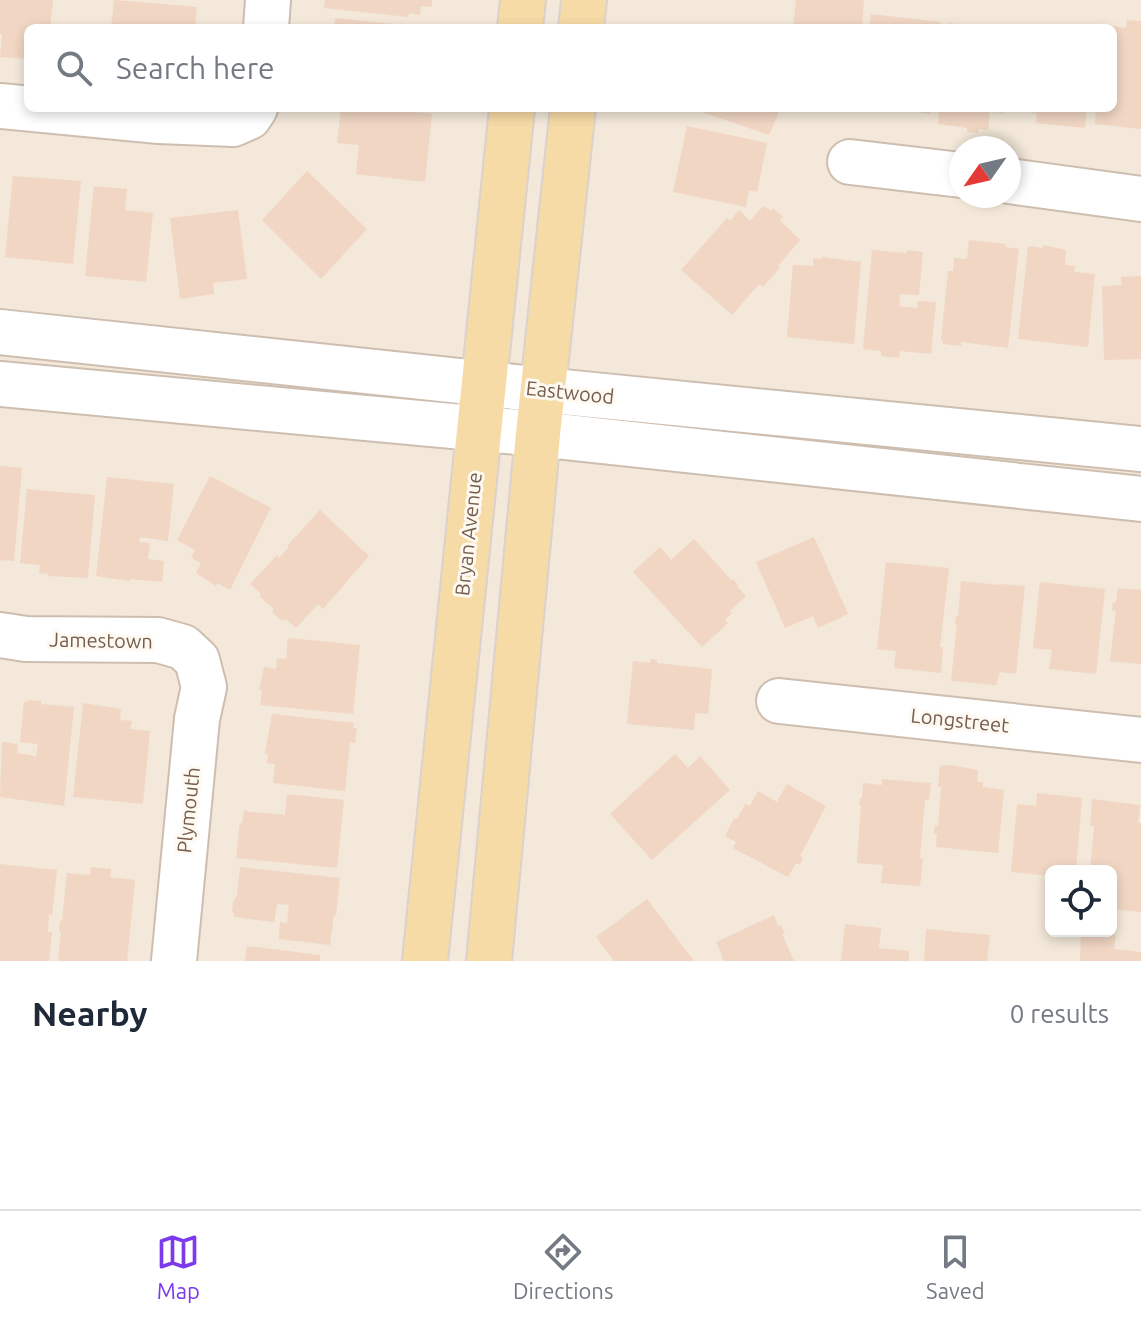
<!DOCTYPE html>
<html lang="en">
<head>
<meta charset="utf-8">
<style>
  :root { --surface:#fff; --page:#f6f6f7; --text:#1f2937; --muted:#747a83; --line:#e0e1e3; --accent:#7c3aed }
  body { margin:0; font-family:Ubuntu,sans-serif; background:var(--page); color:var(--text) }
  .controls { position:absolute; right:24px; bottom:24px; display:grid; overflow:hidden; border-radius:12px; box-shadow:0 4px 12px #0003 }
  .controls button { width:72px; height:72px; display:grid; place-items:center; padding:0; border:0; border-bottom:2px solid var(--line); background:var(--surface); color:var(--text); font:40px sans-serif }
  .compass { position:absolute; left:949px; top:136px; width:72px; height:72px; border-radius:50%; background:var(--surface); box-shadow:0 4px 12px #0003; rotate:236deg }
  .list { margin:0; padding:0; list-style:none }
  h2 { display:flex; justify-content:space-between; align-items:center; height:104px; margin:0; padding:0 32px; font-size:34px }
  h2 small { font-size:26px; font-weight:400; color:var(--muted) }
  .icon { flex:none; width:44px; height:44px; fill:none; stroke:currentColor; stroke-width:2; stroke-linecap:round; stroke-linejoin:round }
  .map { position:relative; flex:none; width:1141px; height:961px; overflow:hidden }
  .search { position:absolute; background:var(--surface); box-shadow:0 4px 12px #0003; left:24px; right:24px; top:24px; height:88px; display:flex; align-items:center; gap:20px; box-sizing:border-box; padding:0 28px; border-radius:12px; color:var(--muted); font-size:30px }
  .sheet { height:248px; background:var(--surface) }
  nav { display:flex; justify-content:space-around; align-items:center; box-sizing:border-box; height:112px; border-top:2px solid var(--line); background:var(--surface); font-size:22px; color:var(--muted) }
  nav a { display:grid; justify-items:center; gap:4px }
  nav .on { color:var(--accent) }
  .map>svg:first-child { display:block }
</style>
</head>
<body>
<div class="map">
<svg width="1141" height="961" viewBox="0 0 1141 961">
  <rect width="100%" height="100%" fill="#fcf5ea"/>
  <!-- residential -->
  <path fill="#f3e8d9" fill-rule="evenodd" d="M0 0H1141V961H0ZM28 28H1113V108H28ZM961 148H1009V196H961ZM1051 871H1111V931H1051Z"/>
  <!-- building -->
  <g fill="#f0d6c3">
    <path d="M0 0H53L50 28H28V59L0 57 2 34H0Z"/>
    <path d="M114 0 197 7 195 28H111Z"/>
    <path d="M325 0H432V7L421 6 420 15 409 13 408 17 324 8Z"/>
    <path d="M796 0H864L862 28H793Z"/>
    <path d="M871 14 941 22 940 28H869Z"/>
    <path d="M335 18 413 26V28H334Z"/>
    <path d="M1127 20 1141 21V129L1095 124 1096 108H1113V26L1126 28Z"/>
    <path d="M949 23 974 26V28H949Z"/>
    <path d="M341 108H378L432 114 425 182 356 174 359 145 337 143Z"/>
    <path d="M690 108H778L777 112H779L769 135Z"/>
    <path d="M909 108H931L930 114 909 111Z"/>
    <path d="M939 108H1004L1003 113 990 112 988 130 978 129V133L967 132V128L938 124Z"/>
    <path d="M1018 108H1087L1085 128 1036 123 1037 113 1018 111Z"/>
    <path d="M687 126 767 143 757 192 749 190 746 207 673 192Z"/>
    <path d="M307 171 367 229 321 279 262 220Z"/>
    <path d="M13 176 81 181 73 264 5 257Z"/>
    <path d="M94 186 127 189 125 210 153 213 146 282 85 276Z"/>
    <path d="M763 206 771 211 773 208 783 217 780 220 800 240 778 266 780 268 763 287 759 284 732 315 681 270 727 218 730 221 739 210 750 221Z"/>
    <path d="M238 210 247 279 213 283 214 294 180 299 170 218Z"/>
    <path d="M969 240 1006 244 1005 247 1019 249 1008 348 961 342V346L943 344V341L941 340 948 271H953L954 258 967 259Z"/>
    <path d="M1043 245 1066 250 1065 265 1075 266 1074 272 1095 274 1088 347 1018 339 1028 246 1043 248Z"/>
    <path d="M872 250 906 253 907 250 923 252 919 295 900 294 899 306 917 308 918 301 936 302 931 354 900 351 899 358 881 356V351L863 349Z"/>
    <path d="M822 257 861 262 854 344 787 337 793 265 813 266V258L822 259Z"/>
    <path d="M1141 276V359L1104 360 1102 286 1122 285 1121 277Z"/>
    <path d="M0 466 22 468 14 561 0 560Z"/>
    <path d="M210 476 271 508 230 590 217 583 216 586 196 573 201 563 191 558 195 550 177 540Z"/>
    <path d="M107 477 174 484 168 541 140 537 139 542 150 543 148 559 164 561 162 582 130 579 129 581 96 576Z"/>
    <path d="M27 489 95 495 88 578 48 576V574L39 573 40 565 20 563Z"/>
    <path d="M320 510 369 556 323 609 318 604 296 628 287 620 286 621 283 619 282 621 272 612 274 609 259 596 261 594 250 584 277 555 279 558 289 547 287 546Z"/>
    <path d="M814 537 848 614 818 628 813 616 785 628 756 562Z"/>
    <path d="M694 539 732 581 733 579 738 585 737 586 746 596 730 611 732 613 725 620 728 623 702 647 633 572 660 547 671 560Z"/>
    <path d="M886 562 949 568 940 647H943L941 673 894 668 896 651 877 649Z"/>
    <path d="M961 581 1000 585 1001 584 1025 586 1016 674 1000 672 996 685 951 681 957 624H955L956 616H958Z"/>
    <path d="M1040 582 1105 589 1096 674 1049 669 1052 650 1033 648Z"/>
    <path d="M1118 588 1141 590V664L1110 661 1116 611 1112 610 1113 602 1116 603Z"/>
    <path d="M288 638 360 645 353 714 260 705 262 690H259L264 667 276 669 277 658 286 659Z"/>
    <path d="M650 659 657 660V663L712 669 708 714 695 713 694 730 627 724 633 661 650 663Z"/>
    <path d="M28 700 41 701V704L74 707 64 806 0 797 2 742 18 744 17 753 36 756 38 744 20 742 24 702H28Z"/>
    <path d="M83 703 121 709 120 720 132 721 130 729 150 731 143 804 73 797Z"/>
    <path d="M272 714 354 723 353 728H357L355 743 350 742 345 791 273 783 275 764 267 763 268 754H265Z"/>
    <path d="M675 754 688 768 700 756 730 790 652 860 610 814Z"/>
    <path d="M950 765 978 770 977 782H983V787L1004 790 998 853 936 847 937 834H934L935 825 938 826 941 787H938L940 766Z"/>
    <path d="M882 779 931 783 929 800H925L920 858 923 859 920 886 881 883 883 865 857 863 861 805H859L860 798H862L863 783 882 785Z"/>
    <path d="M787 784 826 806 800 856 803 858 800 865 796 863 788 877 733 848 736 842 725 836 734 818 737 819 745 804 750 806 758 791 777 802Z"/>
    <path d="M1037 793 1082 798 1076 871H1051V876L1011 872 1017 804 1036 806Z"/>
    <path d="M287 794 344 800 337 868 236 858 240 823H242L244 811 285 815Z"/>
    <path d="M1092 799 1140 805 1138 823H1141V912L1111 909V871H1090L1094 826H1090Z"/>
    <path d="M0 864 57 870 52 915 49 914 48 932H52L49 961H0Z"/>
    <path d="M91 867 111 869 110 877 135 880 127 961H58L61 932 59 931 60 920 62 921 67 873 90 875Z"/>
    <path d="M240 867 340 878 336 916 334 915 330 945 279 939 280 922 287 923 289 905 277 904 274 922 234 917V913L232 912 233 902 237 895Z"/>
    <path d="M647 899 694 961H614L596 937Z"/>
    <path d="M774 915 778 926 781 925 785 933 782 934 794 961H724L716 942Z"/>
    <path d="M845 924 881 928 879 948 909 951V961H841Z"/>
    <path d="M926 929 990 935 987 961H924Z"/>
    <path d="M1081 932 1116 935 1114 949 1141 952V961H1080Z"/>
    <path d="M247 946 320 955V961H245Z"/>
  </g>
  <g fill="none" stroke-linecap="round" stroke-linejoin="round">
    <defs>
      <g id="minor">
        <path d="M266 28 268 0"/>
        <path d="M0 106 159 121 233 124 249 117 255 108"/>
        <path d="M850 162 961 175"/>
        <path d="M1009 181 1141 199"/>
        <path d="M0 332 543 390 1141 449"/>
        <path d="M0 384 538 434 1141 499"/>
        <path d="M0 635 26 639 158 640 183 647 197 660 204 687 197 719 174 961"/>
        <path d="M779 701 1141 740"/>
      </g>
      <g id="major">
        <path d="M520 28 523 0"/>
        <path d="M581 28 584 0"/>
        <path d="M425 961 512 108"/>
        <path d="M489 961 538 434 573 108"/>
      </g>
    </defs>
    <!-- minor casing -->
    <use href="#minor" stroke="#cebeb0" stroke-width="48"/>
    <!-- major casing -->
    <use href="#major" stroke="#d9d2cd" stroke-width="48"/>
    <!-- minor -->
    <use href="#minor" stroke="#fff" stroke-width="44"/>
    <!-- major -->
    <use href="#major" stroke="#f7dba6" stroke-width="44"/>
  </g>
  <g text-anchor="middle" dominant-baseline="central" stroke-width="6" stroke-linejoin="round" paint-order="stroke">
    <!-- street labels -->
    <g font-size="20" fill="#765d4e" stroke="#fef9f1">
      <text transform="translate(570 392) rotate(6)">Eastwood</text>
      <text transform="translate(468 534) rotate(-84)">Bryan Avenue</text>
      <text transform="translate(101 640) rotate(1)">Jamestown</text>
      <text transform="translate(960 720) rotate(6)">Longstreet</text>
      <text transform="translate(188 810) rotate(-84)">Plymouth</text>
    </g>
  </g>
</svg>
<div class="controls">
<button><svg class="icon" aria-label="locate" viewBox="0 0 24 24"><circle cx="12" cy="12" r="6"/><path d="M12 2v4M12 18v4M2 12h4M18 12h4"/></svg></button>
</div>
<svg class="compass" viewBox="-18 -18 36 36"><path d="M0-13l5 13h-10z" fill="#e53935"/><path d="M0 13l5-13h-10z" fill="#747a83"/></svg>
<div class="search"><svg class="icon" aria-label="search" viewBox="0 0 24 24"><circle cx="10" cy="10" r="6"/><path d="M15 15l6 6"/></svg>Search here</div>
</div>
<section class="sheet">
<h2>Nearby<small>0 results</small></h2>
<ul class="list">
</ul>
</section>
<nav>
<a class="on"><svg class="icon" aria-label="map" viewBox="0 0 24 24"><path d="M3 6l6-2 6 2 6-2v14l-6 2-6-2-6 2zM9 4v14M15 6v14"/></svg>Map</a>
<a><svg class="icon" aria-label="directions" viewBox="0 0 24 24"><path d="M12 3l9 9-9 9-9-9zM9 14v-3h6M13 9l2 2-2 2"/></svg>Directions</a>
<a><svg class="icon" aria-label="saved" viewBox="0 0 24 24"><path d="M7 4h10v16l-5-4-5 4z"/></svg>Saved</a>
</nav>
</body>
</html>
